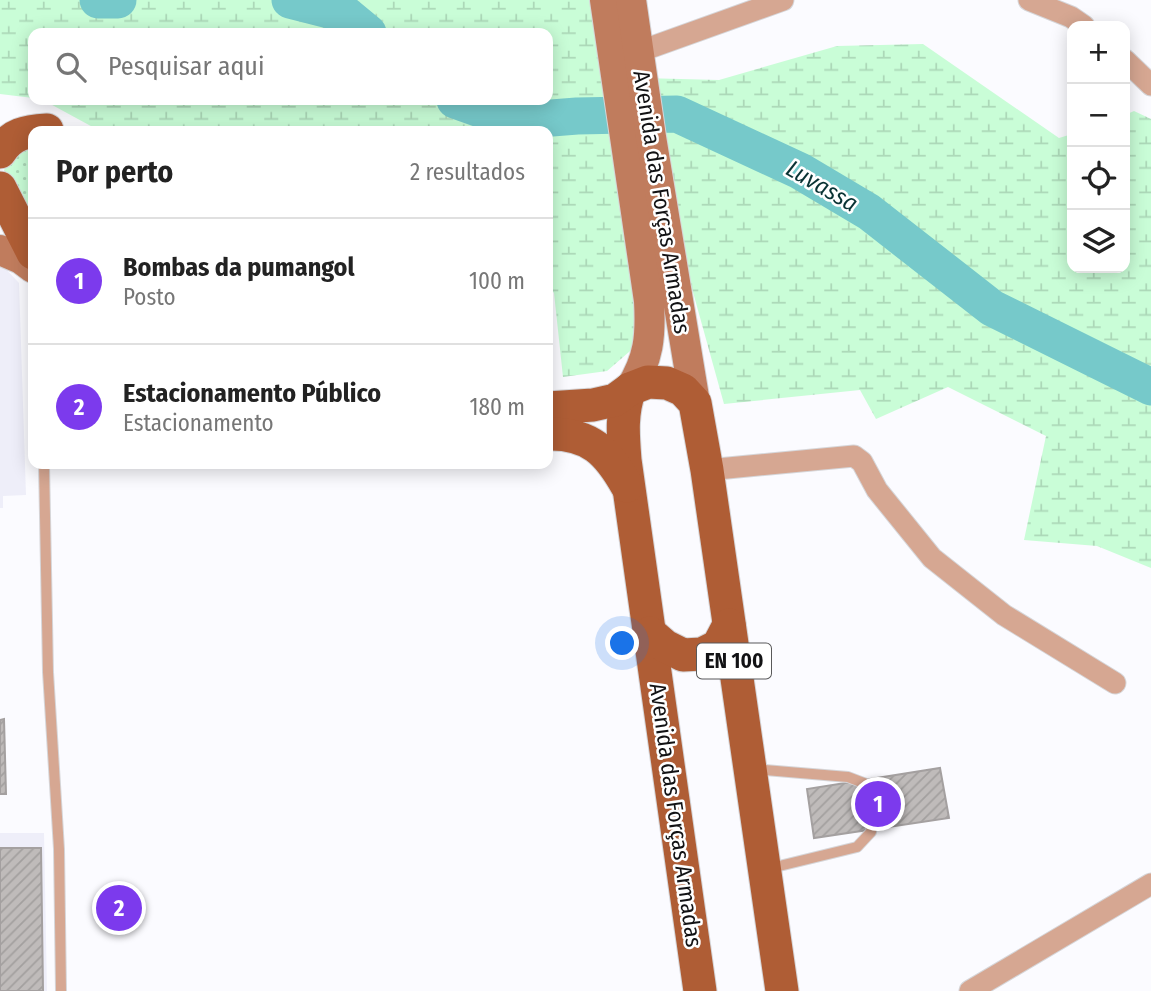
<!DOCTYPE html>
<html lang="pt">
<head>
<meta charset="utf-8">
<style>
  :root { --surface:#fff; --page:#f2f2f2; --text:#222; --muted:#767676; --line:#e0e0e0; --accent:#7c3aed }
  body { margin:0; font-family:"Fira Sans Condensed",sans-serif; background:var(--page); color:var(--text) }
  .controls { position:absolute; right:21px; top:21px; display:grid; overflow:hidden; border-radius:14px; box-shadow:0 4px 18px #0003 }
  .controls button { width:63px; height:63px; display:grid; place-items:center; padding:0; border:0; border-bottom:2px solid var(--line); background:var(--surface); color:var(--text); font:35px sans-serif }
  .you { position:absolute; left:623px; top:644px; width:24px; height:24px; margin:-18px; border:5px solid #fff; border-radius:50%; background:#1a73e8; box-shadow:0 0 0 10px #1a73e833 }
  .badge { display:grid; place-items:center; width:46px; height:46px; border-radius:50%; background:var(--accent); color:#fff; font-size:23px; font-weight:700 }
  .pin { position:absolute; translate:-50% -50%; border:4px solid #fff; box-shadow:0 2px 7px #0006 }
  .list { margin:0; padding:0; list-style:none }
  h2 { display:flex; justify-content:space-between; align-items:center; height:91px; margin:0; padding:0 28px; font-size:30px }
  h2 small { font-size:23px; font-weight:400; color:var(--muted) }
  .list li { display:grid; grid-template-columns:46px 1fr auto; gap:21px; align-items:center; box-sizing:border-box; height:126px; padding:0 28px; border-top:2px solid var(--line) }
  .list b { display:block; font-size:26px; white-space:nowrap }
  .list p { margin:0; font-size:23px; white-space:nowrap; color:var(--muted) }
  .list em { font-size:23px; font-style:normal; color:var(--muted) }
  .icon { flex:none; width:38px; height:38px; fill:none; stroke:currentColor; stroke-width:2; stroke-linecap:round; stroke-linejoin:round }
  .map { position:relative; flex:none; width:1151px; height:991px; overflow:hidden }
  .search { position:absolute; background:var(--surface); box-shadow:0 4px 18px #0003; left:28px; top:28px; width:525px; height:77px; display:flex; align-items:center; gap:18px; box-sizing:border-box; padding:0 24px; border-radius:14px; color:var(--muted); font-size:26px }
  .panel { position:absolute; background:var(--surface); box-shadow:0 4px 18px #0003; left:28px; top:126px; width:525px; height:343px; border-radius:14px }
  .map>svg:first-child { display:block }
</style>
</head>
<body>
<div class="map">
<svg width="1151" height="991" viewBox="0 0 1151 991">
  <defs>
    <pattern id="grass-dots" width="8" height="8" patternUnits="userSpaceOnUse" patternTransform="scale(1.75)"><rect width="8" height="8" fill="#c9fdd7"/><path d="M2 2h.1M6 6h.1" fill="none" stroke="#acd8b8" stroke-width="1.8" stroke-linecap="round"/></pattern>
    <pattern id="wetland-marsh" width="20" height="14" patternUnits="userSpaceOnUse" patternTransform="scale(1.75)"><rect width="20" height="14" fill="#c9fdd7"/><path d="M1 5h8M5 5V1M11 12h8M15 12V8" fill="none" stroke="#acd8b8"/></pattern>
    <pattern id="building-hatch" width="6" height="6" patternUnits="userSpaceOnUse" patternTransform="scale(1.75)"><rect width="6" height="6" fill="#bfbbba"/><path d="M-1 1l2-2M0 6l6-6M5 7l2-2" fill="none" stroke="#a3a09f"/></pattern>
  </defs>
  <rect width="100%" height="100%" fill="#fbfbff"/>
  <!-- built -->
  <g fill="#eeeef9">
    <path d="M0 263 19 283 26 495 3 496V508H0Z"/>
    <path d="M0 833H44L47 991H0Z"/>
  </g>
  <!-- grass -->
  <path fill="url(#grass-dots)" d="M33 139V227L6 183 4 167Z"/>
  <!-- wetland -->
  <path fill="url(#wetland-marsh)" d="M0 0H605L642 78 719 80 837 46 923 44 1059 138 1072 134V268H1125V115L1134 111 1151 119V568L1097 546 1024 540 1046 436 948 387 876 419 860 390 724 404 650 137 651 333 607 371 563 377 554 293 548 285V131H100L43 100H548V33H33V98L0 94Z"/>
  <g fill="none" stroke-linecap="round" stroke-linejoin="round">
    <!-- river -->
    <g stroke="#76c9ca" stroke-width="37">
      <path d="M98 0H118"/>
      <path d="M290 0 345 14 368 33"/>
      <path d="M455 100 514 121 577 116 677 114 800 171 869 212 992 308 1151 387"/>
    </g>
  </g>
  <!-- building -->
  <g fill="url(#building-hatch)" stroke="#a4a0a0" stroke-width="2">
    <path d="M4 719 6 794H0V720Z"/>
    <path d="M940 768 949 818 814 838 807 789Z"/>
    <path d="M0 848H41L43 991H0Z"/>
  </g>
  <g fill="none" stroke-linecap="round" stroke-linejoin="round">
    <defs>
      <g id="lane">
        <path d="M44 464 48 672 59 849 61 991"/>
        <path d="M754 769 848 777 869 785 874 808 871 832 857 847 767 869"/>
      </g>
      <g id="street">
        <path d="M1029 0 1071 17 1084 26"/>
        <path d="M638 52 783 0"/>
        <path d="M1125 60 1151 85"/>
        <path d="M707 470 854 456 862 462 877 490 932 558 1004 615 1115 683"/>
        <path d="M970 991 1151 884"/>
      </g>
      <g id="secondary">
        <path d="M605 0 649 301C651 336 649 359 630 389"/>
        <path d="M631 0 651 137 695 403"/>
        <path d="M0 250 21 259 33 268"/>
      </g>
      <g id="primary">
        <path d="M0 152C11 134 26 131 47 130"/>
        <path d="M0 188 33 253"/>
        <path d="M630 389C621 413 623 435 625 460L700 991"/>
        <path d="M548 408 593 405 615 400 630 389 648 382 667 383 683 390 695 403 707 470 782 991"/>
        <path d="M548 434C590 433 608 452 627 486"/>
        <path d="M650 633 665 646 683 655 702 654 718 646 729 625"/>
      </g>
    </defs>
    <!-- lane casing -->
    <use href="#lane" stroke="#d6d6d9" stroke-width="12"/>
    <!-- street casing -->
    <use href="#street" stroke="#d6d6d9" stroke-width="23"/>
    <!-- secondary casing -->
    <use href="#secondary" stroke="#d6d6d9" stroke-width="32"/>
    <!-- primary casing -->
    <use href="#primary" stroke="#d6d6d9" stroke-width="35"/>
    <!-- lane -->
    <use href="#lane" stroke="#d6a792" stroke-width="10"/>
    <!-- street -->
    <use href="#street" stroke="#d6a792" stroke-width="21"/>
    <!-- secondary -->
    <use href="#secondary" stroke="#c07c5d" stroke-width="30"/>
    <!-- primary -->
    <use href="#primary" stroke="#af5d35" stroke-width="33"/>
  </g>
  <g text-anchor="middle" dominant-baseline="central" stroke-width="5" stroke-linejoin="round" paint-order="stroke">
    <!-- shield labels -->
    <rect fill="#fff" stroke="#59595a" stroke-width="2" x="697" y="643.5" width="74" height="35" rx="5"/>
    <g font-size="21" font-weight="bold" fill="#121214">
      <text x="734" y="661">EN 100</text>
    </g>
    <!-- street labels -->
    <g font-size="23" fill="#121214" stroke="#fff">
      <text transform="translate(662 202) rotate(81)">Avenida das Forças Armadas</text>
      <text transform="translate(676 815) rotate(82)">Avenida das Forças Armadas</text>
    </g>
    <!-- water labels -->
    <g font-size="24" font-style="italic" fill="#093334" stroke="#fff">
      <text transform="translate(822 186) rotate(30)">Luvassa</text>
    </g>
  </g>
</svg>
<div class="controls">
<button>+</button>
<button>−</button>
<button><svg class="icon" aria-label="locate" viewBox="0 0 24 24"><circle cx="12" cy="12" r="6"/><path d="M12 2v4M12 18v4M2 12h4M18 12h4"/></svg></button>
<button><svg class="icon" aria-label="layers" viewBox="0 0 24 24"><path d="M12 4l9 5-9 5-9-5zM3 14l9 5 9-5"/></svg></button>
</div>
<div class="you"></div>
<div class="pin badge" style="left:878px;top:804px">1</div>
<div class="pin badge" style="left:119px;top:908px">2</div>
<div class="search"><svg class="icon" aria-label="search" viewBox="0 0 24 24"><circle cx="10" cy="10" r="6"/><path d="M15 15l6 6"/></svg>Pesquisar aqui</div>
<section class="panel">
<h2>Por perto<small>2 resultados</small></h2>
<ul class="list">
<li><span class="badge">1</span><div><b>Bombas da pumangol</b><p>Posto</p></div><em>100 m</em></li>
<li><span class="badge">2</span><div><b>Estacionamento Público</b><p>Estacionamento</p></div><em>180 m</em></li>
</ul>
</section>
</div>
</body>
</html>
